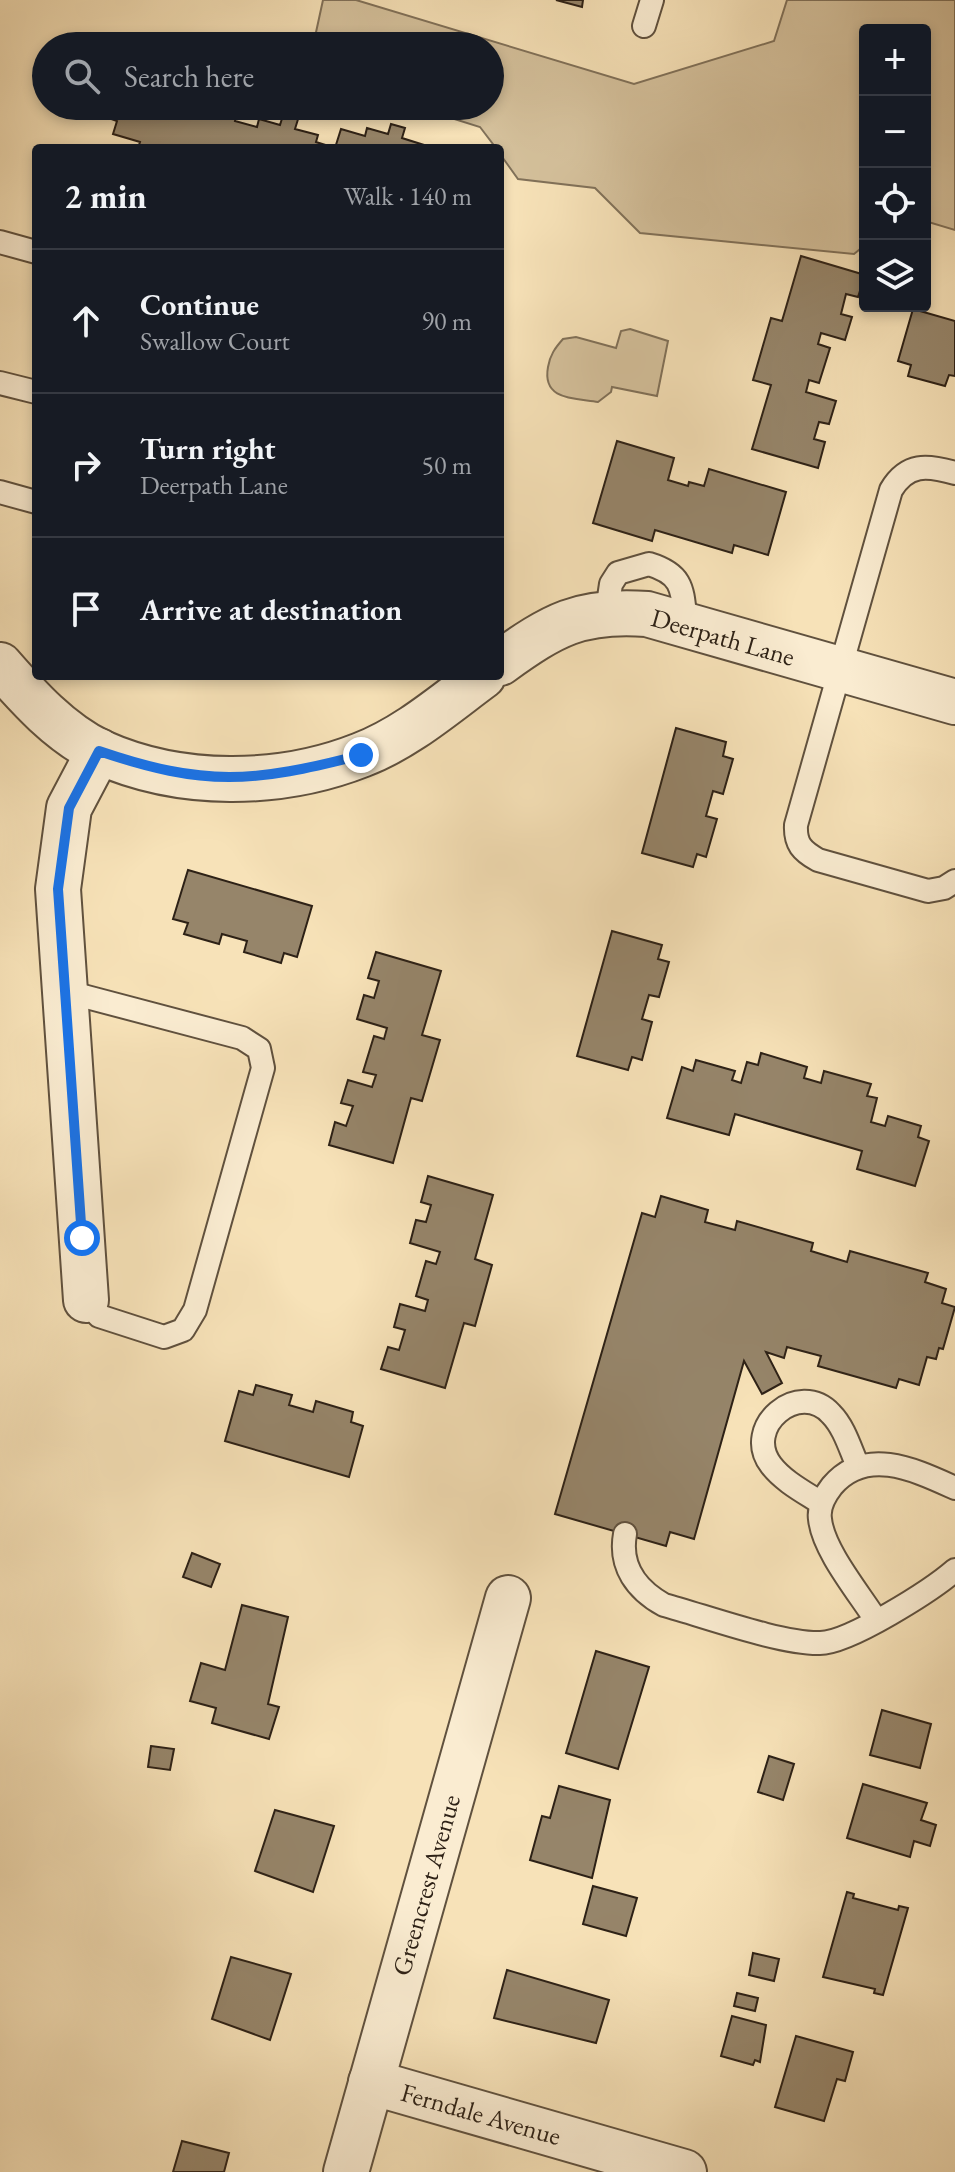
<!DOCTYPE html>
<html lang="en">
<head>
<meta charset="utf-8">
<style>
  :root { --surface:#171b24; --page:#242831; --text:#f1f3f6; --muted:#9ea1a6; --line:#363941 }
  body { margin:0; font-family:"EB Garamond",serif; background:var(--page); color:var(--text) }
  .controls { position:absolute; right:24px; top:24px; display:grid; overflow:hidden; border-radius:8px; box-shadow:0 4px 12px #0003 }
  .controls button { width:72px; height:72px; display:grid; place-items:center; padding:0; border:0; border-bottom:2px solid var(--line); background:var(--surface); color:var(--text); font:40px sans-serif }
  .stop { position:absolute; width:24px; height:24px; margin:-18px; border:6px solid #1a73e8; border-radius:50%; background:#fff }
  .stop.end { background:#1a73e8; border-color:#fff; box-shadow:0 2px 8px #0008 }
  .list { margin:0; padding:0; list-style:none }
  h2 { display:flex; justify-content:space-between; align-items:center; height:104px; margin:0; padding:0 32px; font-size:34px }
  h2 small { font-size:26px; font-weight:400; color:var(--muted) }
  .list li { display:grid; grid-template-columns:52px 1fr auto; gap:24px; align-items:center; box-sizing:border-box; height:144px; padding:0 32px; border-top:2px solid var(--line) }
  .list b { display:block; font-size:30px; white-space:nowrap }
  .list p { margin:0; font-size:26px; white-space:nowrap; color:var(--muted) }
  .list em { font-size:26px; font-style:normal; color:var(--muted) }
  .icon { flex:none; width:44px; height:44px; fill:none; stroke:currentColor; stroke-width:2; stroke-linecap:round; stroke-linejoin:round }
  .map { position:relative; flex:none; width:955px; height:2172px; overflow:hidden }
  .search { position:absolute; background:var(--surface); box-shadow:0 4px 12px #0003; left:32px; top:32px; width:472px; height:88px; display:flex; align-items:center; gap:20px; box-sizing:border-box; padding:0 28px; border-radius:44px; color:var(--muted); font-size:30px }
  .panel { position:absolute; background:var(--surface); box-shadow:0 4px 12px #0003; left:32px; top:144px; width:472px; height:536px; border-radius:8px }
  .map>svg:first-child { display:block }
</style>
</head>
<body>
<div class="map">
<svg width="955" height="2172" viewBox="0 0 955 2172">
  <rect width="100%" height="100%" fill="#f7e2b8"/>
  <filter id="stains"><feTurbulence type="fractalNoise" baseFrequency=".0025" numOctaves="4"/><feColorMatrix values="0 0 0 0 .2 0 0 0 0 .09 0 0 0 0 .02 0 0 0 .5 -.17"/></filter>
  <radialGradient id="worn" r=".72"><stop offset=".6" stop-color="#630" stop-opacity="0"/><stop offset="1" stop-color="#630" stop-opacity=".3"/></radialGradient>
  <!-- green -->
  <g fill="#d5c19c" stroke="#817159" stroke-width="2">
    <path d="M323 0H356L634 84 774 41 787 0H955V230L925 221V30H865V245L854 254 640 233 595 188 518 179 500 154V148H496L480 127 413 106H490V46H313Z"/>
    <path d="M630 329 668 341 657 396 612 387 611 392 598 402C573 398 542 400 548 367 550 355 555 348 563 339L576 337 616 348 621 331Z"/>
  </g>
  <!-- building -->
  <g fill="#96856a" stroke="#2d2116" stroke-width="2">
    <path d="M556 0H583L582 7Z"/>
    <path d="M105 106H239L235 121 257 127 259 119 280 125 284 112 299 116 295 129 318 135 316 142 335 148 341 129 365 136 367 128 388 134 391 124 405 128 402 138 424 145 423 148H138L140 142 113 134 117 121 103 116Z"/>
    <path d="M801 256 865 275 858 297 846 294 841 314 852 317 845 340 821 333 818 344 830 348 819 383 809 380 806 392 836 401 829 424 819 422 814 439 825 442 818 468 752 449 771 385 753 380 771 318 782 321Z"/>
    <path d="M913 309 955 321V376L949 375 945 386 908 376 911 365 898 361Z"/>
    <path d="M617 441 674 458 668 480 688 486 689 482 704 486 709 469 786 492 768 555 734 545 732 553 655 530 652 541 593 523Z"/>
    <path d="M676 728 726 742 723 756 733 759 723 794 713 791 706 816 717 819 706 857 697 854 693 867 642 853Z"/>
    <path d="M188 870 312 906 297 957 284 953 281 963 244 952 247 941 222 934 219 944 184 934 188 923 173 919Z"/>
    <path d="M612 931 662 945 658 959 669 962 659 997 649 995 642 1019 652 1022 642 1060 632 1057 628 1070 577 1056Z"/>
    <path d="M376 952 441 971 422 1035 440 1040 422 1101 411 1098 393 1163 329 1145 335 1122 346 1126 353 1106 341 1103 348 1080 372 1087 376 1075 363 1072 374 1036 384 1039 387 1028 357 1019 364 995 374 998 379 981 368 978Z"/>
    <path d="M761 1053 807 1067 804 1078 821 1083 824 1071 871 1084 867 1096 877 1098 871 1122 885 1126 888 1116 921 1126 918 1137 929 1141 915 1186 857 1169 862 1151 735 1114 729 1135 667 1118 682 1067 693 1071 696 1060 735 1071 732 1080 741 1083 747 1062 758 1065Z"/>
    <path d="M428 1176 493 1195 475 1259 492 1265 475 1326 464 1323 445 1388 381 1369 388 1347 399 1350 405 1330 394 1327 400 1304 425 1311 428 1300 416 1296 426 1261 436 1264 440 1252 410 1243 416 1220 426 1222 431 1205 421 1202Z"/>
    <path d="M661 1196 708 1210 705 1222 735 1230 737 1221 813 1243 811 1251 847 1262 850 1251 928 1273 925 1282 946 1289 942 1303 955 1307 943 1349 939 1348 936 1359 927 1357 919 1385 899 1379 896 1388 818 1366 821 1356 787 1347 784 1358 766 1352 782 1383 762 1394 744 1361 694 1539 670 1532 666 1546 555 1514 642 1213 655 1217Z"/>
    <path d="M256 1385 292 1395 289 1405 313 1412 316 1401 353 1412 351 1422 363 1426 349 1477 225 1441 239 1391 253 1395Z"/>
    <path d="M192 1553 220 1564 211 1587 183 1577Z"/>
    <path d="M242 1605 288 1617 268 1704 279 1707 269 1739 212 1723 216 1708 190 1701 201 1663 225 1670Z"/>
    <path d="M596 1651 649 1667 618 1769 566 1753Z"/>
    <path d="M882 1710 931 1724 920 1768 870 1755Z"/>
    <path d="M151 1746 174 1749 170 1770 148 1767Z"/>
    <path d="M769 1756 794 1764 783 1800 758 1792Z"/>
    <path d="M863 1784 927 1803 921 1820 936 1825 930 1846 914 1841 910 1857 847 1838Z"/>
    <path d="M559 1786 610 1800 592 1878 530 1860 542 1816 550 1818Z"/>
    <path d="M275 1810 334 1826 313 1892 255 1871Z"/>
    <path d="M593 1886 637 1898 626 1936 583 1924Z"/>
    <path d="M847 1892 854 1894 853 1898 898 1910 899 1906 908 1908 883 1995 874 1993 875 1989 823 1977Z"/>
    <path d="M753 1953 779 1959 774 1981 749 1975Z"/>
    <path d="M231 1957 291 1974 270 2040 212 2019Z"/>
    <path d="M507 1970 609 2000 596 2043 494 2018Z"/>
    <path d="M737 1993 758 1998 755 2011 734 2006Z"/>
    <path d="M732 2016 766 2025 760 2062 755 2060 753 2065 721 2056Z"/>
    <path d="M796 2036 853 2052 845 2081 837 2079 824 2121 775 2107Z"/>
    <path d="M182 2141 229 2153 224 2172H173Z"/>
  </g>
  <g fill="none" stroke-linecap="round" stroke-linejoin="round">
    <defs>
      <g id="lane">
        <path d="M644 26 652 0"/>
        <path d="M0 242 36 252"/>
        <path d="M0 383 36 392"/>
        <path d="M955 473C927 465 907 463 891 490L796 825C795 844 802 851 818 860L928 891 944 888 955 881"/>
        <path d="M0 492 36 502"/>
        <path d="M607 611 611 584 618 573 649 564C685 575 682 591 686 624"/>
        <path d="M64 991 242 1038 259 1049 263 1068 195 1310 183 1330 164 1337 99 1316 86 1300"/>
        <path d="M821 1503C804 1492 783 1481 771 1465 742 1427 799 1379 831 1414 844 1427 850 1448 857 1464"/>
        <path d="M625 1534C619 1567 637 1590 664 1605 705 1616 781 1644 820 1643 849 1643 932 1590 955 1570"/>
        <path d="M876 1620C859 1593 823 1550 820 1519 818 1506 825 1495 832 1486 866 1446 915 1470 955 1488"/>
      </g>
      <g id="street">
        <path d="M500 663C553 625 580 609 647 614L955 702"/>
        <path d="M0 665C28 697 60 733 100 752 180 788 280 787 361 755 406 738 445 704 483 676"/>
        <path d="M86 1300 58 889 69 808 99 751"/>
        <path d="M371 2082 684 2172"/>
        <path d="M346 2172 508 1598"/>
      </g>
    </defs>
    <!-- lane casing -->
    <use href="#lane" stroke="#60513e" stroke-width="26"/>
    <!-- street casing -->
    <use href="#street" stroke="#60513e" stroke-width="48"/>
    <!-- lane -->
    <use href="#lane" stroke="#faecd1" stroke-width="22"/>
    <!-- street -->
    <use href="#street" stroke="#faecd1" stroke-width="44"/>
  </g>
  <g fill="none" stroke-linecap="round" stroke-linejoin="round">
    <!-- route -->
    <path stroke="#1a73e8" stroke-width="10" d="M82 1238 58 889 69 808 99 751C205 787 253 783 361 755"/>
  </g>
  <g text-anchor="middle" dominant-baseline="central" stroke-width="7" stroke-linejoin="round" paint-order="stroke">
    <!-- street labels -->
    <g font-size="26" fill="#2d2116" stroke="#faecd1">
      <text transform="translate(723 637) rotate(16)">Deerpath Lane</text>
      <text transform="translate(426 1885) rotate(-74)">Greencrest Avenue</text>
      <text transform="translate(481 2114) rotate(16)">Ferndale Avenue</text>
    </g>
  </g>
  <rect width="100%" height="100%" filter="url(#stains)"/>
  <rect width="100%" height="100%" fill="url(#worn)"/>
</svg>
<div class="controls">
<button>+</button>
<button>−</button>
<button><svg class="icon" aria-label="locate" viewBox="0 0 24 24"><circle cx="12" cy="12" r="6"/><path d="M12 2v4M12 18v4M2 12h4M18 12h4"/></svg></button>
<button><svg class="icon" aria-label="layers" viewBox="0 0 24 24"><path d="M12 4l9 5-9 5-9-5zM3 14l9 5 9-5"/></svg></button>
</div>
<div class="stop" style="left:82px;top:1238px"></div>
<div class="stop end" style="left:361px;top:755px"></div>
<div class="search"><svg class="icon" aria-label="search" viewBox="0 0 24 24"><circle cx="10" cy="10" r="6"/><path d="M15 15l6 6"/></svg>Search here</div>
<section class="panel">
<h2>2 min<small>Walk · 140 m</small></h2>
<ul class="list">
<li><svg class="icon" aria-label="ahead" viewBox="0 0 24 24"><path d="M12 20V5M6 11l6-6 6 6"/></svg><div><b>Continue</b><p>Swallow Court</p></div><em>90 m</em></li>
<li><svg class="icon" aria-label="right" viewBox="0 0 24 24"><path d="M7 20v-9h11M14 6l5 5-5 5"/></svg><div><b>Turn right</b><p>Deerpath Lane</p></div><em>50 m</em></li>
<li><svg class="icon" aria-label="arrive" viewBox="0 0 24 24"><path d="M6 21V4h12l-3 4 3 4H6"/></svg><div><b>Arrive at destination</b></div></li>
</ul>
</section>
</div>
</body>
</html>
